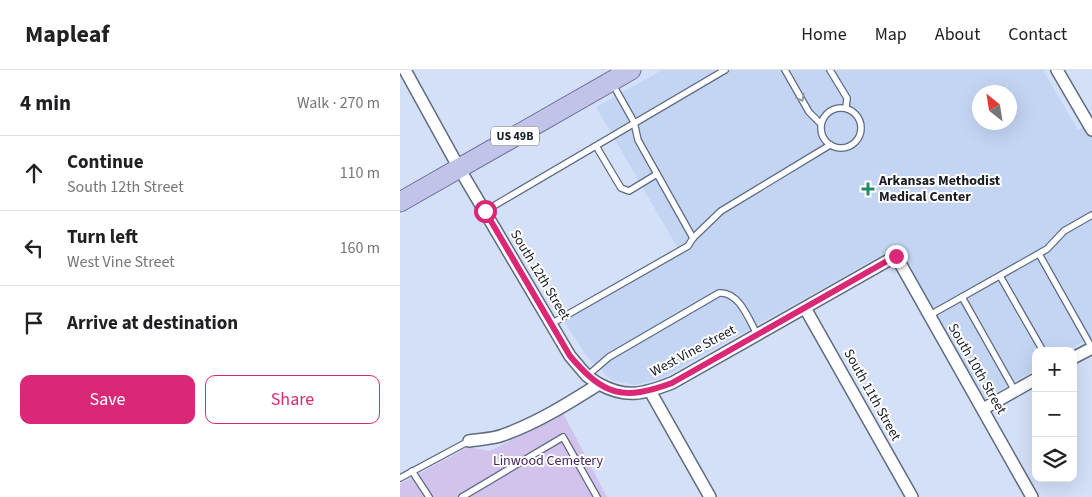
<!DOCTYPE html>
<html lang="en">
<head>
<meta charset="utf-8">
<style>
  :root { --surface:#fff; --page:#f6f6f6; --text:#202124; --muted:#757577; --line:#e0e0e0; --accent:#db2777 }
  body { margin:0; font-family:"Source Sans 3",sans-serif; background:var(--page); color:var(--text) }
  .controls { position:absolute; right:15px; bottom:15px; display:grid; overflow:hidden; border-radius:10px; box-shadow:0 5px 20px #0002 }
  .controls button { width:45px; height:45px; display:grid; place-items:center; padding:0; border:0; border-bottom:1px solid var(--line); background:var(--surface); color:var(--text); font:25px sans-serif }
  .compass { position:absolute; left:572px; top:15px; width:45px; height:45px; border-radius:50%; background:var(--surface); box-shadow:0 5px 20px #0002; rotate:330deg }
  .stop { position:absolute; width:15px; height:15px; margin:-11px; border:4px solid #db2777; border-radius:50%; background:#fff }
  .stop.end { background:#db2777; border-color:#fff; box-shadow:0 1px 5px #0008 }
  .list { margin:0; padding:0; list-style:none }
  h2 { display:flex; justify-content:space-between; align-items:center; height:65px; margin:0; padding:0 20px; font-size:21px }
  h2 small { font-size:16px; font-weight:400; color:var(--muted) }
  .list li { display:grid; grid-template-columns:32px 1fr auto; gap:15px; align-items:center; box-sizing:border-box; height:75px; padding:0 20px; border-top:1px solid var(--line) }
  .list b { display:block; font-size:19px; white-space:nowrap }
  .list p { margin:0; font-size:16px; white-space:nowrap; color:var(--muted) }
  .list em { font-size:16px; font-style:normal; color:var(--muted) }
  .actions { display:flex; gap:10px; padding:15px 20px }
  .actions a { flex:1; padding:11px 0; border:1px solid var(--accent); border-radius:10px; text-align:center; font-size:18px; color:var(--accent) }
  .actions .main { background:var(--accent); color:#fff }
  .icon { flex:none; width:28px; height:28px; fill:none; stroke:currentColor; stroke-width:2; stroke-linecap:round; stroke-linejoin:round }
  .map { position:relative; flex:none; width:692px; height:427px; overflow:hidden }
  header { display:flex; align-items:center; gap:30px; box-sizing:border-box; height:70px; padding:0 25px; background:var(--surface); border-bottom:1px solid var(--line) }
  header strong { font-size:24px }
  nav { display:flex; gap:28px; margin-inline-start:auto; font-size:18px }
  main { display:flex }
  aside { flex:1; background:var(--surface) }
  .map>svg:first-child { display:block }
</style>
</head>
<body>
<header>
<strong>Mapleaf</strong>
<nav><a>Home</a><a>Map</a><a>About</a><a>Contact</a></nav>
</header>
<main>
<aside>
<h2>4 min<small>Walk · 270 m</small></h2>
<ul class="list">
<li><svg class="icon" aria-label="ahead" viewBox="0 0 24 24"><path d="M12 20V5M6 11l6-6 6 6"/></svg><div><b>Continue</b><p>South 12th Street</p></div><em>110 m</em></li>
<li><svg class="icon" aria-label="left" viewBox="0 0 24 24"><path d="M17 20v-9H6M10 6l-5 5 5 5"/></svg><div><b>Turn left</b><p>West Vine Street</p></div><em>160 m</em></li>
<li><svg class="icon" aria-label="arrive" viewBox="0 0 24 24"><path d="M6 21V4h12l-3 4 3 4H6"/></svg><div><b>Arrive at destination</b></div></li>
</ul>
<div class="actions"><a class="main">Save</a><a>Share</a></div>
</aside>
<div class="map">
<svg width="692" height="427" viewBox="0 0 692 427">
  <rect width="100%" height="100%" fill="#d3e0f8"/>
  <!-- built -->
  <path fill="#c4d5f3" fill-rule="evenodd" d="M262 0H643L678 60 692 52V267L667 281H636V299L583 330 495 178 262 308 235 315 211 310 187 287 164 251 280 182 196 37ZM580 22H610V52H580Z"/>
  <!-- green -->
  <path fill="#d1c3eb" d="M163 343 207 427H0V414L68 377 90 381Z"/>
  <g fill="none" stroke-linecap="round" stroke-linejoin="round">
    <defs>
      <g id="lane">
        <path d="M385 0 409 42 421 54"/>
        <path d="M430 0 447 28 446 38"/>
        <path d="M212 13 234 52 238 70 293 168"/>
        <circle cx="441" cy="58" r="20"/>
        <path d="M196 76 221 118 229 121 257 104"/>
        <path d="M85 141 325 0"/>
        <path d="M639 184 692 278"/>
        <path d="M600 206 643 281"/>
        <path d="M530 245 562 227"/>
        <path d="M151 254 288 176 293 168 321 141 430 75"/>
        <path d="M187 306 209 287 319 223C339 221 349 250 357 264"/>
        <path d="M615 321 562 227 647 179 664 161 692 145"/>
        <path d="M12 401 29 427"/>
        <path d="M0 408 69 371"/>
        <path d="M62 427 163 367 197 427"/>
      </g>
      <g id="street">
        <path d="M5 0 59 98 170 286 187 306 199 314"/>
        <path d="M657 0 692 60"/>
        <path d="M405 238 512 427"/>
        <path d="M673 288 692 278"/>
        <path d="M250 321 310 427"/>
        <path d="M583 339 636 309"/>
        <path d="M69 371C80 369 93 369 103 365 137 353 169 333 199 314 227 329 243 324 272 313L496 186 632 427"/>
      </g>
      <path id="primary" d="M0 132 231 0"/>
    </defs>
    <!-- lane casing -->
    <use href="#lane" stroke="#5f6b80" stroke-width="8"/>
    <!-- street casing -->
    <use href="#street" stroke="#5f6b80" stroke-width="14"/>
    <!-- primary casing -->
    <use href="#primary" stroke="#6c6f9a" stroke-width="21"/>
    <!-- lane -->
    <use href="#lane" stroke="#fff" stroke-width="5.5"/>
    <!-- street -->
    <use href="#street" stroke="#fff" stroke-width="11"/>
    <!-- primary -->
    <use href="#primary" stroke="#c2c3e9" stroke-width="19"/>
  </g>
  <!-- one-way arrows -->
  <defs><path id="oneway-chevron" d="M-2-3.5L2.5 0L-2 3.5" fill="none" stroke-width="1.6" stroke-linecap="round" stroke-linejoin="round" transform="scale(1.25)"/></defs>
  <use stroke="#97999c" href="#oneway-chevron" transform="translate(401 28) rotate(61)"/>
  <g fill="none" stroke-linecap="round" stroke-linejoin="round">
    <!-- route -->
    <path stroke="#db2777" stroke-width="6" d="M85 141 170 286C204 326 223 331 272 313L496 186"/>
  </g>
  <!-- markers -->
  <path fill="#248b66" stroke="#fff" stroke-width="2" d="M465.5 111.5h5v5h5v5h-5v5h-5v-5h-5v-5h5z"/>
  <g text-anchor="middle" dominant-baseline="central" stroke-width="4" stroke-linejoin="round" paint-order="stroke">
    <!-- shield labels -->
    <rect fill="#fff" stroke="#5d6066" stroke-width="1" x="91" y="56.5" width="48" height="19" rx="4"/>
    <g font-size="12" font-weight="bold" fill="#171c24">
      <text x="115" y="66">US 49B</text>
    </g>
    <!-- poi labels -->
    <g font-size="14" font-weight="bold" fill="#171c24" stroke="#fff" text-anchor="start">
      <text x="479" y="111">Arkansas Methodist<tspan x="479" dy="16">Medical Center</tspan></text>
    </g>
    <!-- street labels -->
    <g font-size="14" fill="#171c24" stroke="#fff">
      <text transform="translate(140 205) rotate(59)">South 12th Street</text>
      <text transform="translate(293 281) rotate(-28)">West Vine Street</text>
      <text transform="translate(577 299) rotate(60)">South 10th Street</text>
      <text transform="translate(472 325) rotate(61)">South 11th Street</text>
    </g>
    <!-- park labels -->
    <g font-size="14" fill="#412562" stroke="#fff">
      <text x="148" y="391">Linwood Cemetery</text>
    </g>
  </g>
</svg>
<div class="controls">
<button>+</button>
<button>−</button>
<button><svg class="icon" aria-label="layers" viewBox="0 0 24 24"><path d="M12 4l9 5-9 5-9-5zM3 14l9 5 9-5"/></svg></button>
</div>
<svg class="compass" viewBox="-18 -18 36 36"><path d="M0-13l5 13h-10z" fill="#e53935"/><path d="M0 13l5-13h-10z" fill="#757577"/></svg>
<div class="stop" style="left:85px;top:141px"></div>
<div class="stop end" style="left:496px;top:186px"></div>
</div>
</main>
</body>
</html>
